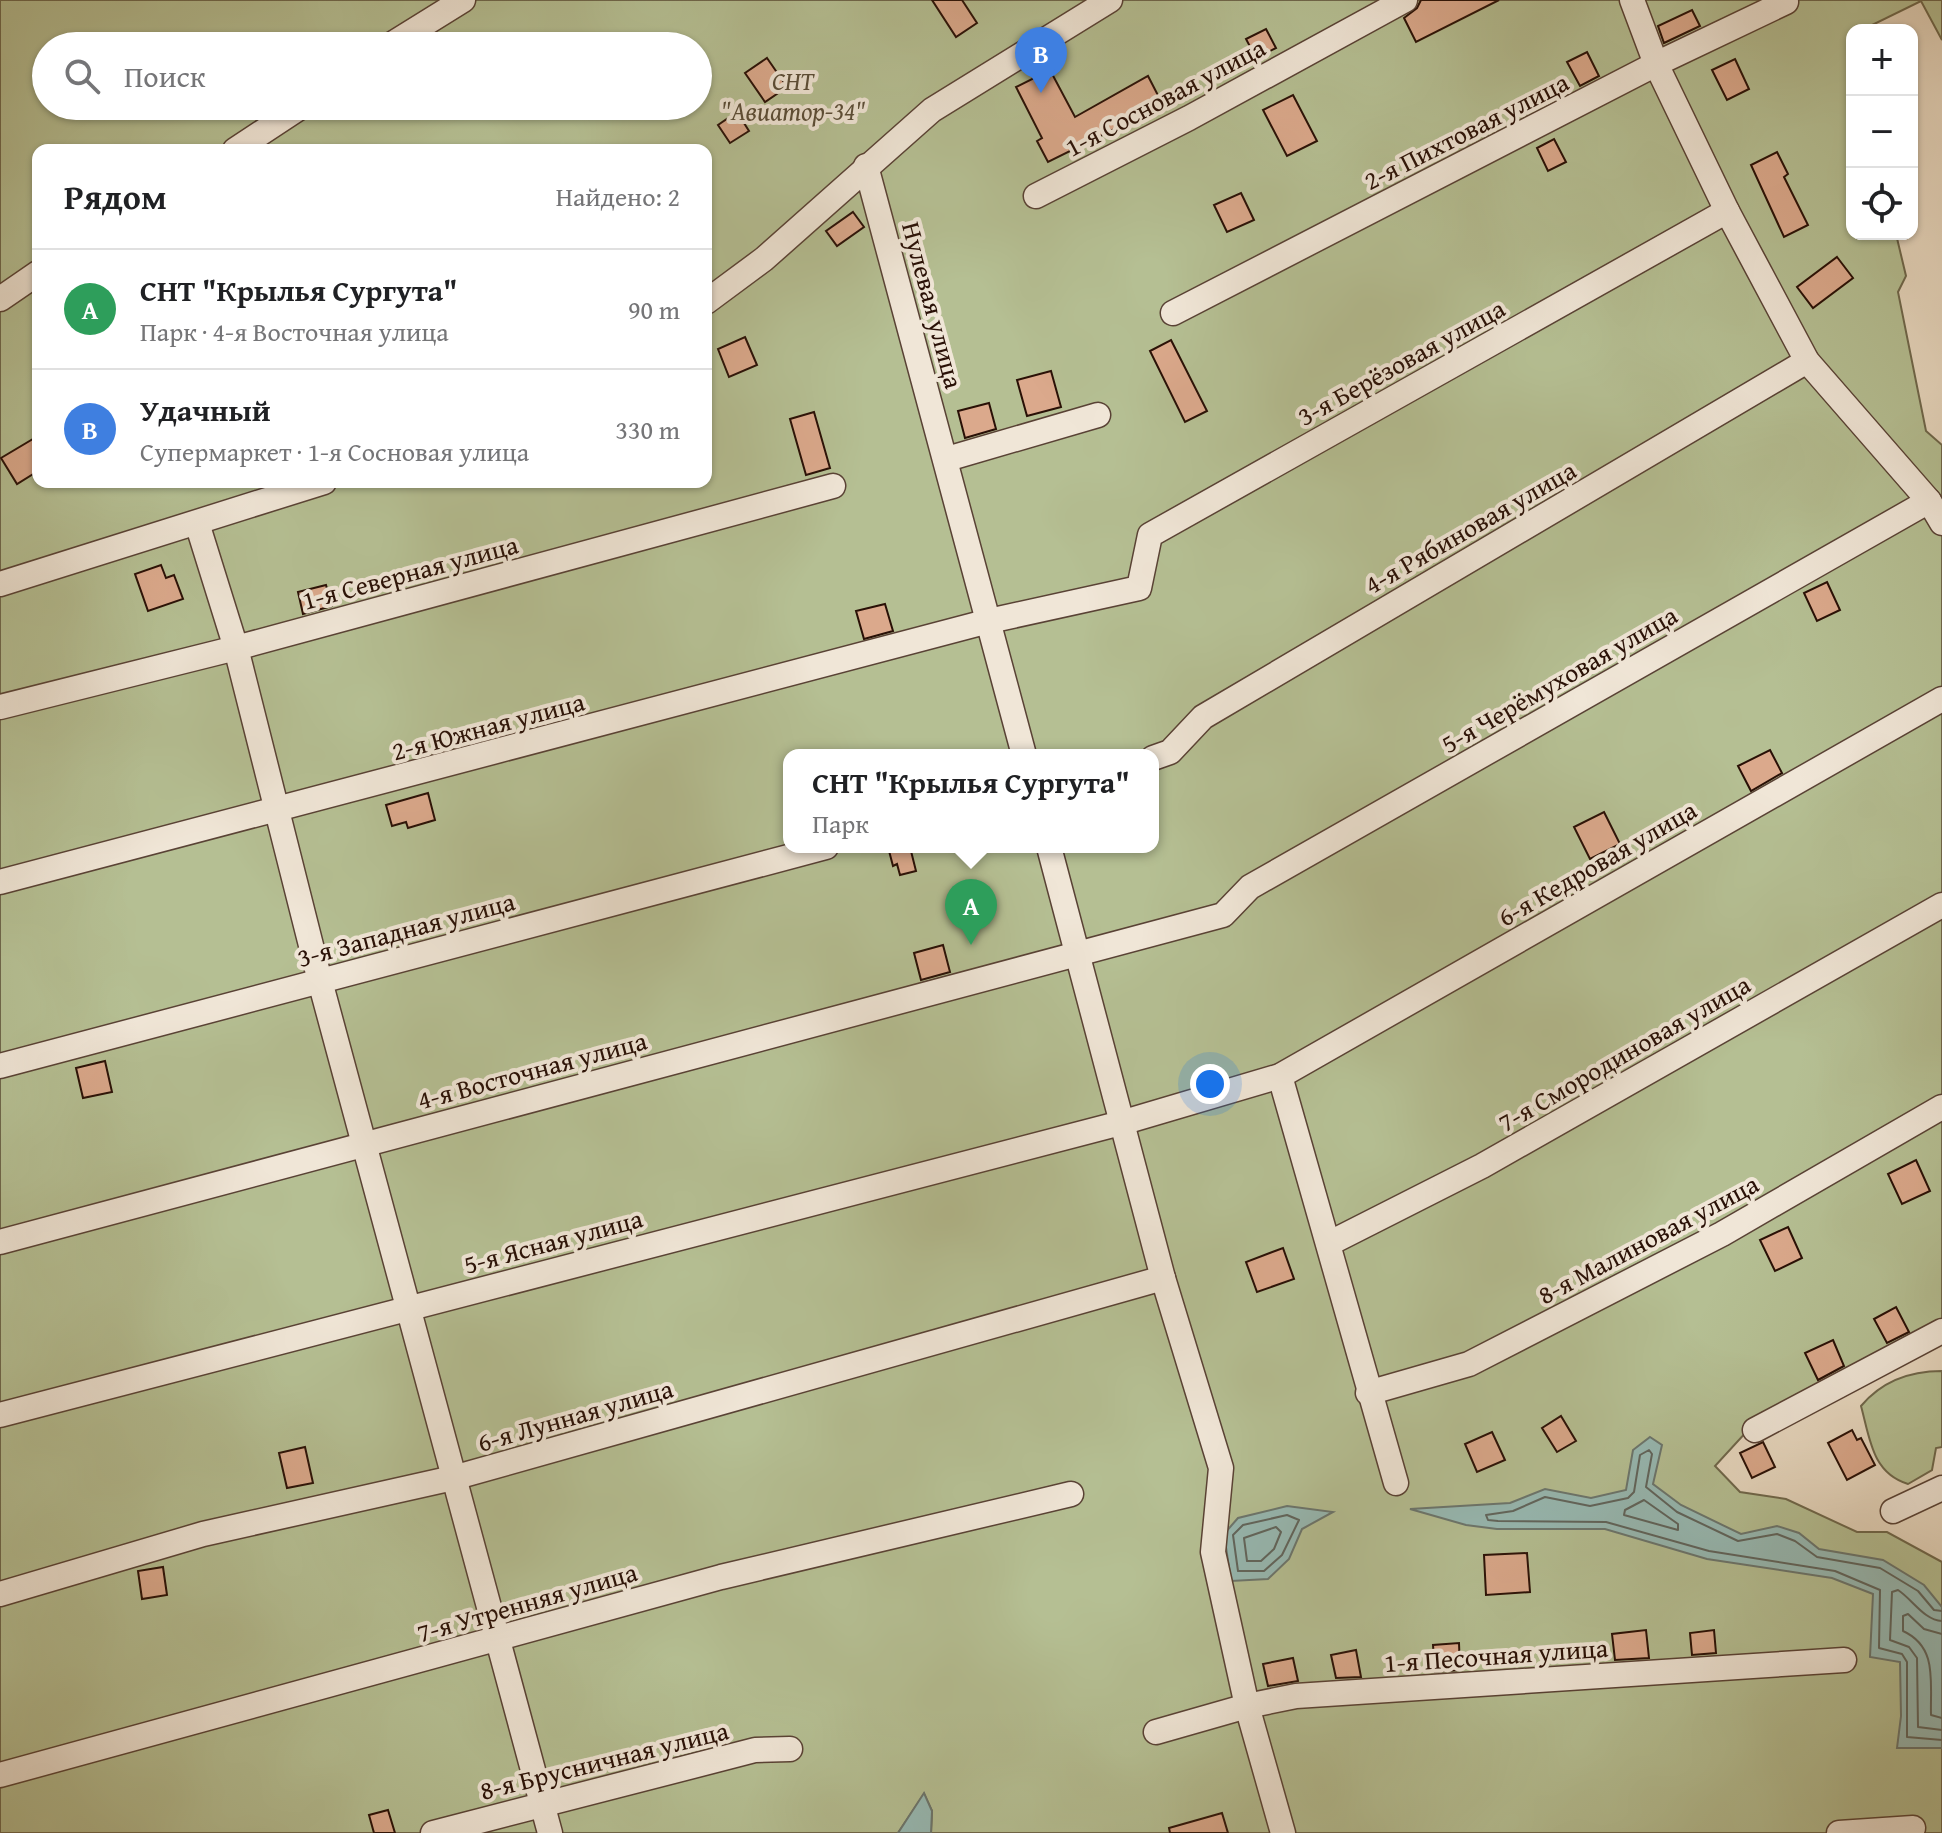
<!DOCTYPE html>
<html lang="ru">
<head>
<meta charset="utf-8">
<style>
  :root { --surface:#fff; --page:#f2f2f2; --text:#202124; --muted:#757577; --line:#e0e0e0; --accent:#0b8043 }
  body { margin:0; font-family:"Gentium Book Plus",serif; background:var(--page); color:var(--text) }
  .controls { position:absolute; right:24px; top:24px; display:grid; overflow:hidden; border-radius:16px; box-shadow:0 2px 6px #0004 }
  .controls button { width:72px; height:72px; display:grid; place-items:center; padding:0; border:0; border-bottom:2px solid var(--line); background:var(--surface); color:var(--text); font:40px sans-serif }
  .you { position:absolute; left:1210px; top:1084px; width:28px; height:28px; margin:-20px; border:6px solid #fff; border-radius:50%; background:#1a73e8; box-shadow:0 0 0 12px #1a73e833 }
  .badge { display:grid; place-items:center; width:52px; height:52px; border-radius:50%; background:var(--accent); color:#fff; font-size:26px; font-weight:700 }
  .pin { position:absolute; translate:-50% -66px; filter:drop-shadow(0 2px 4px #0008) }
  .pin::after { content:''; position:absolute; top:42px; width:28px; height:24px; background:inherit; clip-path:polygon(0 0,100% 0,50% 100%) }
  .popup { position:absolute; left:783px; top:749px; width:376px; height:104px; box-sizing:border-box; display:grid; place-content:center; border-radius:16px; background:var(--surface); filter:drop-shadow(0 2px 6px #0005); font-size:26px; white-space:nowrap; color:var(--muted) }
  .popup b { font-size:30px; color:var(--text) }
  .popup::after { content:''; position:absolute; left:50%; top:100%; margin-left:-16px; border:16px solid transparent; border-top-color:var(--surface) }
  .list { margin:0; padding:0; list-style:none }
  h2 { display:flex; justify-content:space-between; align-items:center; height:104px; margin:0; padding:0 32px; font-size:34px }
  h2 small { font-size:26px; font-weight:400; color:var(--muted) }
  .list li { display:grid; grid-template-columns:52px 1fr auto; gap:24px; align-items:center; box-sizing:border-box; height:120px; padding:0 32px; border-top:2px solid var(--line) }
  .list b { display:block; font-size:30px; white-space:nowrap }
  .list p { margin:0; font-size:26px; white-space:nowrap; color:var(--muted) }
  .list em { font-size:26px; font-style:normal; color:var(--muted) }
  .icon { flex:none; width:44px; height:44px; fill:none; stroke:currentColor; stroke-width:2; stroke-linecap:round; stroke-linejoin:round }
  .map { position:relative; flex:none; width:1942px; height:1833px; overflow:hidden }
  .search { position:absolute; background:var(--surface); box-shadow:0 2px 6px #0004; left:32px; top:32px; width:680px; height:88px; display:flex; align-items:center; gap:20px; box-sizing:border-box; padding:0 28px; border-radius:44px; color:var(--muted); font-size:30px }
  .panel { position:absolute; background:var(--surface); box-shadow:0 2px 6px #0004; left:32px; top:144px; width:680px; height:344px; border-radius:16px }
  .map>svg:first-child { display:block }
</style>
</head>
<body>
<div class="map">
<svg width="1942" height="1833" viewBox="0 0 1942 1833">
  <rect width="100%" height="100%" fill="#e8d9c1"/>
  <filter id="stains"><feTurbulence type="fractalNoise" baseFrequency=".0025" numOctaves="4"/><feColorMatrix values="0 0 0 0 .2 0 0 0 0 .09 0 0 0 0 .02 0 0 0 .5 -.17"/></filter>
  <radialGradient id="worn" r=".72"><stop offset=".6" stop-color="#630" stop-opacity="0"/><stop offset="1" stop-color="#630" stop-opacity=".3"/></radialGradient>
  <!-- green -->
  <g fill="#b5bf93" stroke="#6f684c" stroke-width="2" fill-rule="evenodd">
    <path d="M0 0H1942V40L1921 1 1862 30H1852V234H1896L1906 276 1898 292 1926 431 1942 445V1321L1759 1418 1715 1466 1740 1492 1786 1499 1857 1532H1887L1942 1562V1833H931L932 1811 924 1794 898 1833H0ZM46 46H698V106H46ZM38 150H706V482H38ZM789 755H1153V847H789Z"/>
    <path d="M1942 1371V1447L1936 1448 1932 1470 1908 1484C1872 1473 1870 1439 1861 1406 1882 1381 1909 1371 1942 1371Z"/>
  </g>
  <!-- water -->
  <g fill="#97bab4" stroke="#6b766e" stroke-width="2">
    <path d="M1650 1437 1662 1445 1653 1484 1681 1505 1741 1534 1777 1526 1799 1533 1819 1549 1883 1560 1924 1585 1942 1607V1748H1897L1901 1716 1900 1662 1870 1657 1873 1594 1832 1578 1707 1559 1605 1529H1497L1466 1525 1410 1509 1510 1503 1545 1489 1591 1498 1626 1490 1633 1450Z"/>
    <path d="M1287 1506 1333 1512 1302 1529 1289 1559 1268 1579 1231 1581 1224 1534 1238 1518Z"/>
    <path d="M924 1793 932 1811 931 1833H898Z"/>
  </g>
  <g fill="none" stroke-linecap="round" stroke-linejoin="round">
    <!-- shore -->
    <g stroke="#60655d" stroke-width="2">
      <path d="M1644 1500 1678 1524V1530L1624 1515 1625 1510Z"/>
      <path d="M1287 1515 1299 1520 1282 1555 1264 1571H1238L1233 1535 1243 1525Z"/>
      <path d="M1276 1527 1281 1532 1274 1549 1261 1561H1247L1244 1538Z"/>
      <path d="M1942 1611 1934 1610 1918 1591 1880 1568 1817 1557 1795 1541 1777 1534 1738 1541 1677 1512 1646 1487 1652 1454 1649 1450 1640 1455 1634 1492 1628 1498 1590 1506 1545 1497 1513 1511 1486 1515 1488 1520 1498 1521 1606 1522 1709 1551 1835 1571 1880 1590 1879 1648 1902 1654 1907 1662V1737L1942 1740"/>
      <path d="M1942 1621C1924 1620 1913 1600 1898 1590L1892 1592 1890 1640 1909 1647 1917 1658 1918 1727 1942 1730"/>
      <path d="M1942 1634 1924 1629 1908 1614 1903 1616V1631C1938 1647 1930 1682 1931 1715L1942 1718"/>
    </g>
  </g>
  <!-- building -->
  <g fill="#dba98c" stroke="#291006" stroke-width="2">
    <path d="M932 0H962L977 23 956 37Z"/>
    <path d="M1499 0 1416 42 1404 18 1417 8 1421 0Z"/>
    <path d="M1692 10 1700 26 1664 43 1658 26Z"/>
    <path d="M1266 29 1276 48 1256 58 1246 39Z"/>
    <path d="M1587 52 1599 76 1580 86 1567 62Z"/>
    <path d="M767 58 787 87 765 102 745 73Z"/>
    <path d="M1735 59 1749 89 1727 100 1712 70Z"/>
    <path d="M1050 70 1075 117 1148 76 1163 105 1048 162 1037 141 1042 138 1016 87Z"/>
    <path d="M1293 95 1317 141 1287 156 1263 110Z"/>
    <path d="M737 112 749 131 730 143 718 125Z"/>
    <path d="M1554 139 1566 162 1548 171 1537 148Z"/>
    <path d="M1777 152 1788 174 1784 177 1808 225 1784 237 1751 165Z"/>
    <path d="M1241 193 1254 220 1227 232 1214 205Z"/>
    <path d="M853 212 864 227 837 246 826 231Z"/>
    <path d="M1837 257 1853 278 1813 308 1797 287Z"/>
    <path d="M745 337 757 365 729 377 718 349Z"/>
    <path d="M1171 340 1207 411 1185 422 1150 351Z"/>
    <path d="M1051 371 1061 407 1027 416 1017 380Z"/>
    <path d="M989 403 996 429 965 438 958 411Z"/>
    <path d="M814 412 830 468 806 475 790 419Z"/>
    <path d="M38 436V471L17 484 1 458Z"/>
    <path d="M161 565 166 578 174 575 183 599 148 611 135 574Z"/>
    <path d="M1827 582 1840 610 1817 621 1804 593Z"/>
    <path d="M326 585 332 606 303 614 298 592Z"/>
    <path d="M885 604 893 631 864 639 856 611Z"/>
    <path d="M1770 750 1782 773 1751 791 1738 766Z"/>
    <path d="M428 793 435 820 408 828 406 822 392 826 386 805Z"/>
    <path d="M1604 812 1620 844 1590 859 1574 827Z"/>
    <path d="M888 847H910L916 871 900 875 897 864 893 866Z"/>
    <path d="M943 945 950 972 921 980 914 953Z"/>
    <path d="M105 1061 112 1092 83 1098 76 1068Z"/>
    <path d="M1916 1160 1930 1191 1902 1204 1888 1174Z"/>
    <path d="M1788 1227 1802 1258 1775 1271 1760 1240Z"/>
    <path d="M1283 1248 1294 1279 1257 1292 1246 1262Z"/>
    <path d="M1896 1307 1909 1332 1887 1343 1874 1319Z"/>
    <path d="M1833 1340 1844 1366 1818 1380 1805 1353Z"/>
    <path d="M1561 1416 1576 1441 1557 1452 1542 1428Z"/>
    <path d="M1852 1430 1857 1440 1861 1438 1875 1465 1847 1480 1828 1443Z"/>
    <path d="M1492 1432 1505 1460 1477 1472 1465 1444Z"/>
    <path d="M1763 1442 1775 1467 1752 1478 1740 1453Z"/>
    <path d="M305 1447 313 1483 287 1488 279 1453Z"/>
    <path d="M1527 1553 1530 1592 1486 1595 1484 1555Z"/>
    <path d="M163 1567 167 1595 142 1599 138 1571Z"/>
    <path d="M1646 1630 1649 1658 1615 1660 1612 1634Z"/>
    <path d="M1714 1630 1716 1653 1692 1655 1690 1633Z"/>
    <path d="M1459 1643 1460 1670 1435 1672 1433 1645Z"/>
    <path d="M1356 1650 1361 1677 1336 1678 1331 1655Z"/>
    <path d="M1293 1658 1298 1681 1268 1686 1263 1664Z"/>
    <path d="M388 1810 395 1833H374L369 1815Z"/>
    <path d="M1222 1813 1228 1833H1170L1169 1828Z"/>
  </g>
  <g fill="none" stroke-linecap="round" stroke-linejoin="round">
    <defs>
      <g id="minor">
        <path d="M1632 0 1656 64 1727 211 1807 361 1929 501 1942 523"/>
        <path d="M389 46 463 0"/>
        <path d="M235 150 302 106"/>
        <path d="M866 166 1024 755"/>
        <path d="M1036 196 1189 118 1405 0"/>
        <path d="M0 299 38 273"/>
        <path d="M706 302 764 259 932 110 1110 0"/>
        <path d="M1173 313 1656 64 1786 2"/>
        <path d="M947 459 1098 415"/>
        <path d="M197 523 236 648 320 981 550 1833"/>
        <path d="M0 584 324 482"/>
        <path d="M0 707 236 648 833 486"/>
        <path d="M1153 758 1170 752 1203 717 1807 361"/>
        <path d="M1049 847 1163 1278 1221 1468 1213 1552 1247 1706 1283 1833"/>
        <path d="M0 882 989 621 1139 588 1150 535 1727 211"/>
        <path d="M0 1066 826 847"/>
        <path d="M1280 1076 1396 1483"/>
        <path d="M0 1242 1223 915 1250 887 1929 501"/>
        <path d="M1330 1243 1482 1166 1942 905"/>
        <path d="M1368 1393 1469 1364 1722 1234 1942 1107"/>
        <path d="M0 1415 1121 1123 1280 1076 1942 699"/>
        <path d="M1755 1430 1942 1331"/>
        <path d="M1893 1511 1942 1488"/>
        <path d="M0 1594 203 1534 453 1478 1163 1278"/>
        <path d="M1156 1732 1247 1706 1296 1696 1844 1660"/>
        <path d="M0 1775 721 1577 1071 1494"/>
        <path d="M433 1833 755 1750 790 1749"/>
        <path d="M1839 1833 1913 1828"/>
      </g>
    </defs>
    <!-- minor casing -->
    <use href="#minor" stroke="#594235" stroke-width="27"/>
    <!-- minor -->
    <use href="#minor" stroke="#f0e6d7" stroke-width="24"/>
  </g>
  <g text-anchor="middle" dominant-baseline="central" stroke-width="8" stroke-linejoin="round" paint-order="stroke">
    <!-- park labels -->
    <g font-size="26" font-style="italic" fill="#5a4d37" stroke="#f0e6d7">
      <text x="793" y="80">СНТ<tspan x="793" dy="30">"Авиатор-34"</tspan></text>
    </g>
    <!-- street labels -->
    <g font-size="26" fill="#291006" stroke="#f0e6d7">
      <text transform="translate(1165 97) rotate(-28)">1-я Сосновая улица</text>
      <text transform="translate(1466 131) rotate(-27)">2-я Пихтовая улица</text>
      <text transform="translate(933 305) rotate(75)">Нулевая улица</text>
      <text transform="translate(1401 362) rotate(-29)">3-я Берёзовая улица</text>
      <text transform="translate(1470 527) rotate(-30)">4-я Рябиновая улица</text>
      <text transform="translate(410 572) rotate(-15)">1-я Северная улица</text>
      <text transform="translate(1559 679) rotate(-30)">5-я Черёмуховая улица</text>
      <text transform="translate(488 726) rotate(-15)">2-я Южная улица</text>
      <text transform="translate(1597 863) rotate(-30)">6-я Кедровая улица</text>
      <text transform="translate(406 929) rotate(-15)">3-я Западная улица</text>
      <text transform="translate(1624 1053) rotate(-30)">7-я Смородиновая улица</text>
      <text transform="translate(532 1070) rotate(-15)">4-я Восточная улица</text>
      <text transform="translate(1648 1239) rotate(-28)">8-я Малиновая улица</text>
      <text transform="translate(553 1241) rotate(-15)">5-я Ясная улица</text>
      <text transform="translate(575 1415) rotate(-16)">6-я Лунная улица</text>
      <text transform="translate(527 1602) rotate(-16)">7-я Утренняя улица</text>
      <text transform="translate(1496 1655) rotate(-4)">1-я Песочная улица</text>
      <text transform="translate(604 1760) rotate(-14)">8-я Брусничная улица</text>
    </g>
  </g>
  <rect width="100%" height="100%" filter="url(#stains)"/>
  <rect width="100%" height="100%" fill="url(#worn)"/>
</svg>
<div class="controls">
<button>+</button>
<button>−</button>
<button><svg class="icon" aria-label="locate" viewBox="0 0 24 24"><circle cx="12" cy="12" r="6"/><path d="M12 2v4M12 18v4M2 12h4M18 12h4"/></svg></button>
</div>
<div class="you"></div>
<div class="pin badge" style="left:971px;top:945px;background:#2e9e5b">A</div>
<div class="popup"><b>CНТ &quot;Крылья Сургута&quot;</b>Парк</div>
<div class="pin badge" style="left:1041px;top:93px;background:#3f7fe0">B</div>
<div class="search"><svg class="icon" aria-label="search" viewBox="0 0 24 24"><circle cx="10" cy="10" r="6"/><path d="M15 15l6 6"/></svg>Поиск</div>
<section class="panel">
<h2>Рядом<small>Найдено: 2</small></h2>
<ul class="list">
<li><span class="badge" style="background:#2e9e5b">A</span><div><b>CНТ &quot;Крылья Сургута&quot;</b><p>Парк · 4-я Восточная улица</p></div><em>90 m</em></li>
<li><span class="badge" style="background:#3f7fe0">B</span><div><b>Удачный</b><p>Супермаркет · 1-я Сосновая улица</p></div><em>330 m</em></li>
</ul>
</section>
</div>
</body>
</html>
